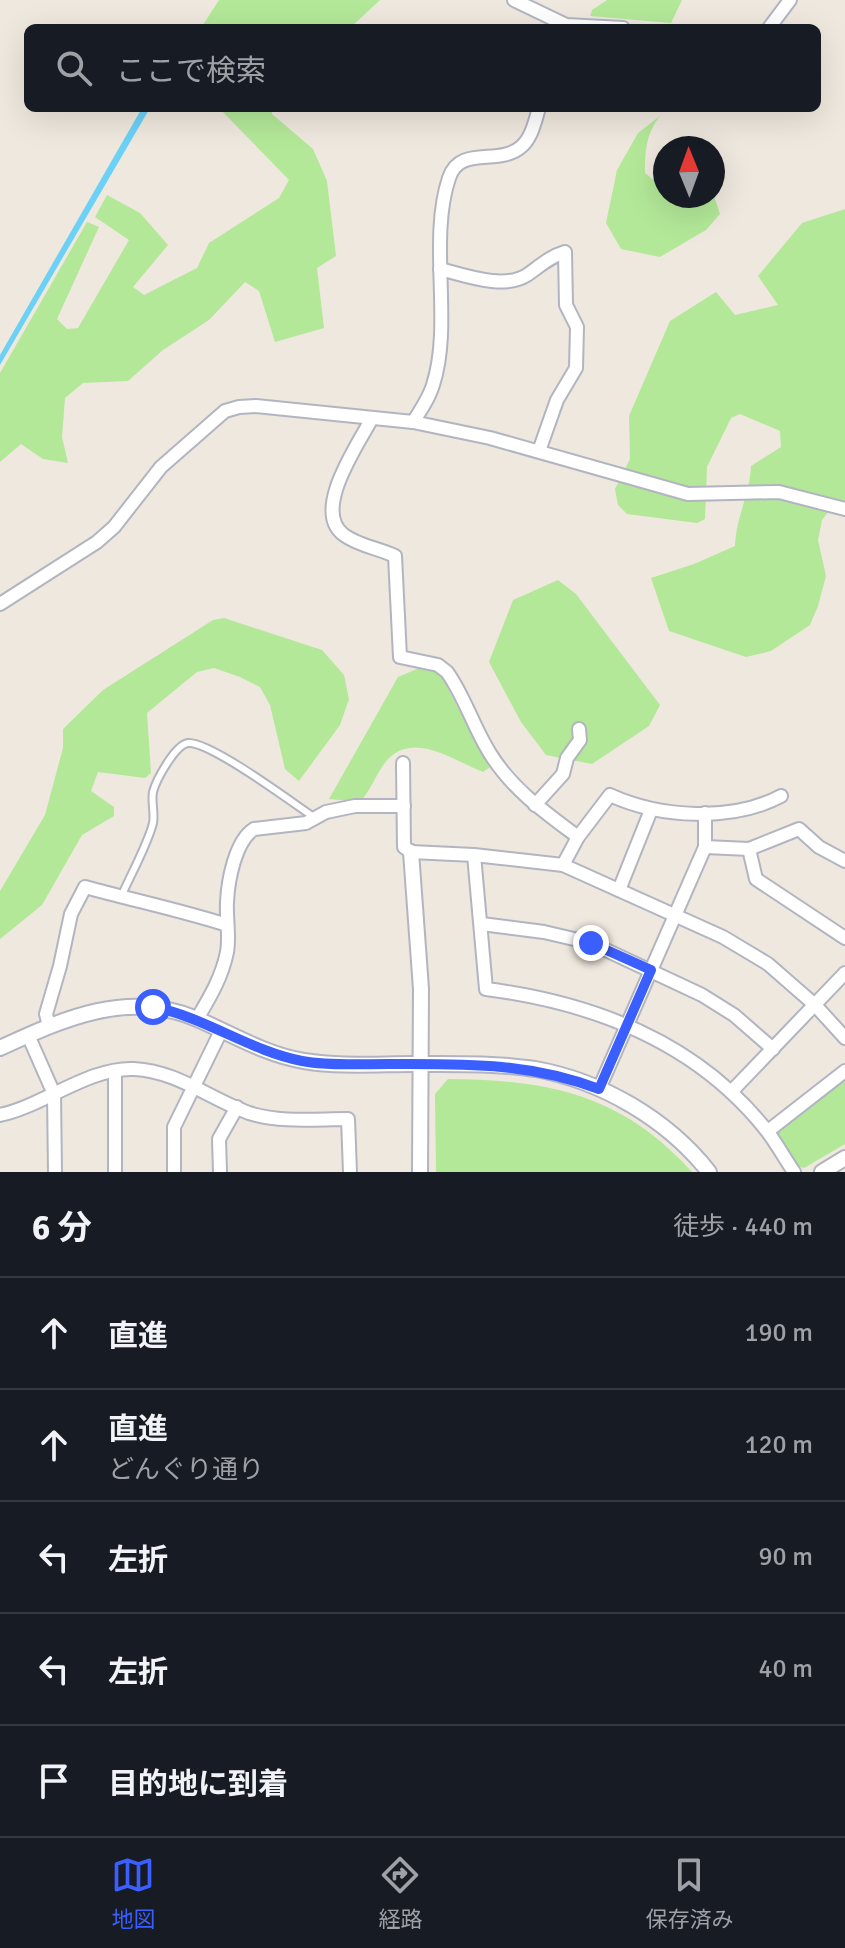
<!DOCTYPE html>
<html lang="ja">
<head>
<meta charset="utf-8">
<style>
  :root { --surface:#171b24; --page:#20242c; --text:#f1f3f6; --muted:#9ea1a6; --line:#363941; --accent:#3b5eff }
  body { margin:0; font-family:Signika,"Noto Sans JP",sans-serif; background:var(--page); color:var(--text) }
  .compass { position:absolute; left:653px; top:136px; width:72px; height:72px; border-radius:50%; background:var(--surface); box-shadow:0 8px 32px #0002; rotate:359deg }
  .stop { position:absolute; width:24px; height:24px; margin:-18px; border:6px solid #3b5eff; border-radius:50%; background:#fff }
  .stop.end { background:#3b5eff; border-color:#fff; box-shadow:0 2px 8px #0008 }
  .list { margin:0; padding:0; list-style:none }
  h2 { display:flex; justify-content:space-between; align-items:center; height:104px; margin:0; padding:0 32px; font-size:34px }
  h2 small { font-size:26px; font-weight:400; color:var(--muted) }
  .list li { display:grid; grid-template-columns:52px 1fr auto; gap:24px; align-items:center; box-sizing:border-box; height:112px; padding:0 32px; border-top:2px solid var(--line) }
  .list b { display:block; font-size:30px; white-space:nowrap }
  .list p { margin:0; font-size:26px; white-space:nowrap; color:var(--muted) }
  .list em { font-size:26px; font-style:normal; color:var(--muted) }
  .icon { flex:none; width:44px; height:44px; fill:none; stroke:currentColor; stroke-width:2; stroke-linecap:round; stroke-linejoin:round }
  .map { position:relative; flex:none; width:845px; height:1172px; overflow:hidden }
  .search { position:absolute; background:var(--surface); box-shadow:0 8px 32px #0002; left:24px; right:24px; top:24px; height:88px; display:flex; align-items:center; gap:20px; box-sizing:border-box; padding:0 28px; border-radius:12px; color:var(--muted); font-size:30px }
  .sheet { height:664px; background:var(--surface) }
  nav { display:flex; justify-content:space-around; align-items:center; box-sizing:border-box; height:112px; border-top:2px solid var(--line); background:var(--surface); font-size:22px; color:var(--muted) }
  nav a { display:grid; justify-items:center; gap:4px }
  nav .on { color:var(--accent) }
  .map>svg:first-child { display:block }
</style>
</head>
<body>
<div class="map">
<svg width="845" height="1172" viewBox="0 0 845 1172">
  <rect width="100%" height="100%" fill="#efe8de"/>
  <!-- green -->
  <g fill="#b3e898">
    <path d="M219 0H380L350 28H201Z"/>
    <path d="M607 0H682L671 23 590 16 592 10Z"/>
    <path d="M219 108H272V114L313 149 327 181 336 256 317 268 324 328 275 342 259 291 245 282 209 320 163 350 128 381 83 383 65 398 62 437 68 463 43 459 21 444 0 462V373L87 222 99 227 57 319 67 329 78 328 129 240 95 217 107 195 140 213 168 245 133 287 144 295 197 268 209 243 279 198 289 180Z"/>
    <path d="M660 116C646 134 645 151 645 173L665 189V196H714L720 214 706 230 660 257 621 249 606 223 617 170 638 133Z"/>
    <path d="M845 209V503L836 502 822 520 818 540 826 576 818 606 810 625 771 651 746 657 669 631 651 578 694 564 735 546C736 517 750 494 751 466L781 447 780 431 740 414 731 418 707 467 705 519 697 523 627 514 618 505 615 489 630 459 629 416 670 321 716 292 735 315 778 305 758 276 802 223Z"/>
    <path d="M558 580 576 594 660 705 649 726 592 764 546 755 521 722 489 662 513 600Z"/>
    <path d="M224 618 322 650 344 675 349 699 340 725 299 781 285 769 270 705 260 687 240 677 214 668 197 672 147 713 151 773 145 778 98 772 91 791 114 807V816L82 835 42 905 0 939V891L45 815 63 748V729L103 690 213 620Z"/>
    <path d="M419 668 439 672 490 767 483 772C455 761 415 731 388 759 377 771 372 789 360 802L329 799 398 677Z"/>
    <path d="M845 1078V1144L804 1168 797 1166 777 1137 778 1129Z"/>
    <path d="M448 1079C549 1080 621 1094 692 1172H436L435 1094Z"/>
  </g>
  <!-- water -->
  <path fill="#6bd1f6" d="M142 108H150L0 365V355Z"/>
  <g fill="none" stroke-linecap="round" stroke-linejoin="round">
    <defs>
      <path id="service" d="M121 897C130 876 148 844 153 823 155 813 151 802 153 792 156 780 175 745 188 743 210 741 293 803 315 818"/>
      <g id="minor">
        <path d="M514 0 566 25 623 28"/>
        <path d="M769 28 790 0"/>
        <path d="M440 269C465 275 503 290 527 275 540 266 549 257 565 252L566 305 577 327 576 368 557 400 539 451"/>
        <path d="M372 418C358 445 311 511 344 535 359 546 378 548 395 556L400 657 438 665 447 672C465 697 474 729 491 755 513 790 546 813 578 837"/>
        <path d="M413 422C421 410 429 398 433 385 453 323 428 241 449 178 460 144 500 167 522 146 532 137 535 121 539 108"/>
        <path d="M0 604 97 542 114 527 161 467 225 411 239 407 256 406 413 422 490 438 688 494 779 492 845 509"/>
        <path d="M403 763 404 847 411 852 474 855 563 865 723 937 768 964 815 1005 845 1038"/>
        <path d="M535 805 563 774 567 758 580 740 579 729"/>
        <path d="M705 847 749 849 799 829 819 847 845 861"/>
        <path d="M749 849 756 879 845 938"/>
        <path d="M474 855 486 989C595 1003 697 1042 767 1131 777 1144 785 1159 794 1172"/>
        <path d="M563 865 578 837 610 795C660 818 732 822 781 796"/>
        <path d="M619 890 651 810"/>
        <path d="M482 924 544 932 591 943 702 995 734 1015 773 1049"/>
        <path d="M197 1019C210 997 222 977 227 952 230 936 226 919 227 902 228 881 235 841 254 829L306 823 326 812 355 806H404"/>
        <path d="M49 1026 46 1014 60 966 71 914 85 887C132 900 180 910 227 925"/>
        <path d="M28 1035 54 1094 55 1172"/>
        <path d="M599 1089 705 847V813"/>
        <path d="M731 1092 845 973"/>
        <path d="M0 1115C43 1106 89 1067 134 1069 177 1071 210 1099 249 1113 281 1123 315 1119 348 1119L350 1172"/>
        <path d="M768 1131 845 1071"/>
        <path d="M115 1172V1072"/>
        <path d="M174 1172V1127L221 1031"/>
        <path d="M220 1172 219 1139 237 1107"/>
      </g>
      <g id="tertiary">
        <path d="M411 852 421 989 420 1172"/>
        <path d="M0 1048C63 1019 128 989 197 1019 232 1034 266 1055 304 1061 340 1067 377 1064 414 1064 454 1064 495 1063 535 1069 602 1081 667 1119 709 1172"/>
        <path d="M822 1172 845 1158"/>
      </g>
    </defs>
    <!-- service casing -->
    <use href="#service" stroke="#b2b5c1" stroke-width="10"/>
    <!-- minor casing -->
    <use href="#minor" stroke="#b2b5c1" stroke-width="16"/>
    <!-- tertiary casing -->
    <use href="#tertiary" stroke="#b2b5c1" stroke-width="18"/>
    <!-- service -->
    <use href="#service" stroke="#fff" stroke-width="6"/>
    <!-- minor -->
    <use href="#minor" stroke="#fff" stroke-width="12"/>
    <!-- tertiary -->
    <use href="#tertiary" stroke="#fff" stroke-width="14"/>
  </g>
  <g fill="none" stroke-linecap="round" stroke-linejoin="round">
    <!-- route -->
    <path stroke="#3b5eff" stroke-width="10" d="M153 1007C205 1017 250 1051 302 1061 330 1066 360 1064 388 1064 464 1064 527 1062 599 1089L651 970 591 943"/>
  </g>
</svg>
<svg class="compass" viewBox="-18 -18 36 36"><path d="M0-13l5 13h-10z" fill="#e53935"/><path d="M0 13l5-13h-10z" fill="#9ea1a6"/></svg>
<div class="stop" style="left:153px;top:1007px"></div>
<div class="stop end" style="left:591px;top:943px"></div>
<div class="search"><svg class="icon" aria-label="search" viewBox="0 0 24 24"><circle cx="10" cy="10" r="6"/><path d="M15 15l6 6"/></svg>ここで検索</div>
</div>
<section class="sheet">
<h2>6 分<small>徒歩 · 440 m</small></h2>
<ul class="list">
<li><svg class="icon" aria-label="ahead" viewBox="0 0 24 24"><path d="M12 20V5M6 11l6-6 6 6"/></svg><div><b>直進</b></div><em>190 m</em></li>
<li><svg class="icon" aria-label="ahead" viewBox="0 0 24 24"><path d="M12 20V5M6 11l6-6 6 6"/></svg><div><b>直進</b><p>どんぐり通り</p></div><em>120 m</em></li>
<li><svg class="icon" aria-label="left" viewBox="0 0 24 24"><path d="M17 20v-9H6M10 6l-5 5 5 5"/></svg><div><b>左折</b></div><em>90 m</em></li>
<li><svg class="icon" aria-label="left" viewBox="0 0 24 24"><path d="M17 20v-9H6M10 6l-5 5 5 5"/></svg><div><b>左折</b></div><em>40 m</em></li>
<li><svg class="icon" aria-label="arrive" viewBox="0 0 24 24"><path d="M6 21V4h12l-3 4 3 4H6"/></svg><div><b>目的地に到着</b></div></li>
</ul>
</section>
<nav>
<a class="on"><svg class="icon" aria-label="map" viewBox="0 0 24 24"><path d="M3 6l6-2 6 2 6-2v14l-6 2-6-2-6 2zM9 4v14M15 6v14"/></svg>地図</a>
<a><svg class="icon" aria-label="directions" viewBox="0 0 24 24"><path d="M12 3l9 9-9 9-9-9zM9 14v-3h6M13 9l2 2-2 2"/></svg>経路</a>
<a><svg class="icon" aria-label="saved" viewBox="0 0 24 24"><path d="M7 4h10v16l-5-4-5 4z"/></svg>保存済み</a>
</nav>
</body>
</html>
